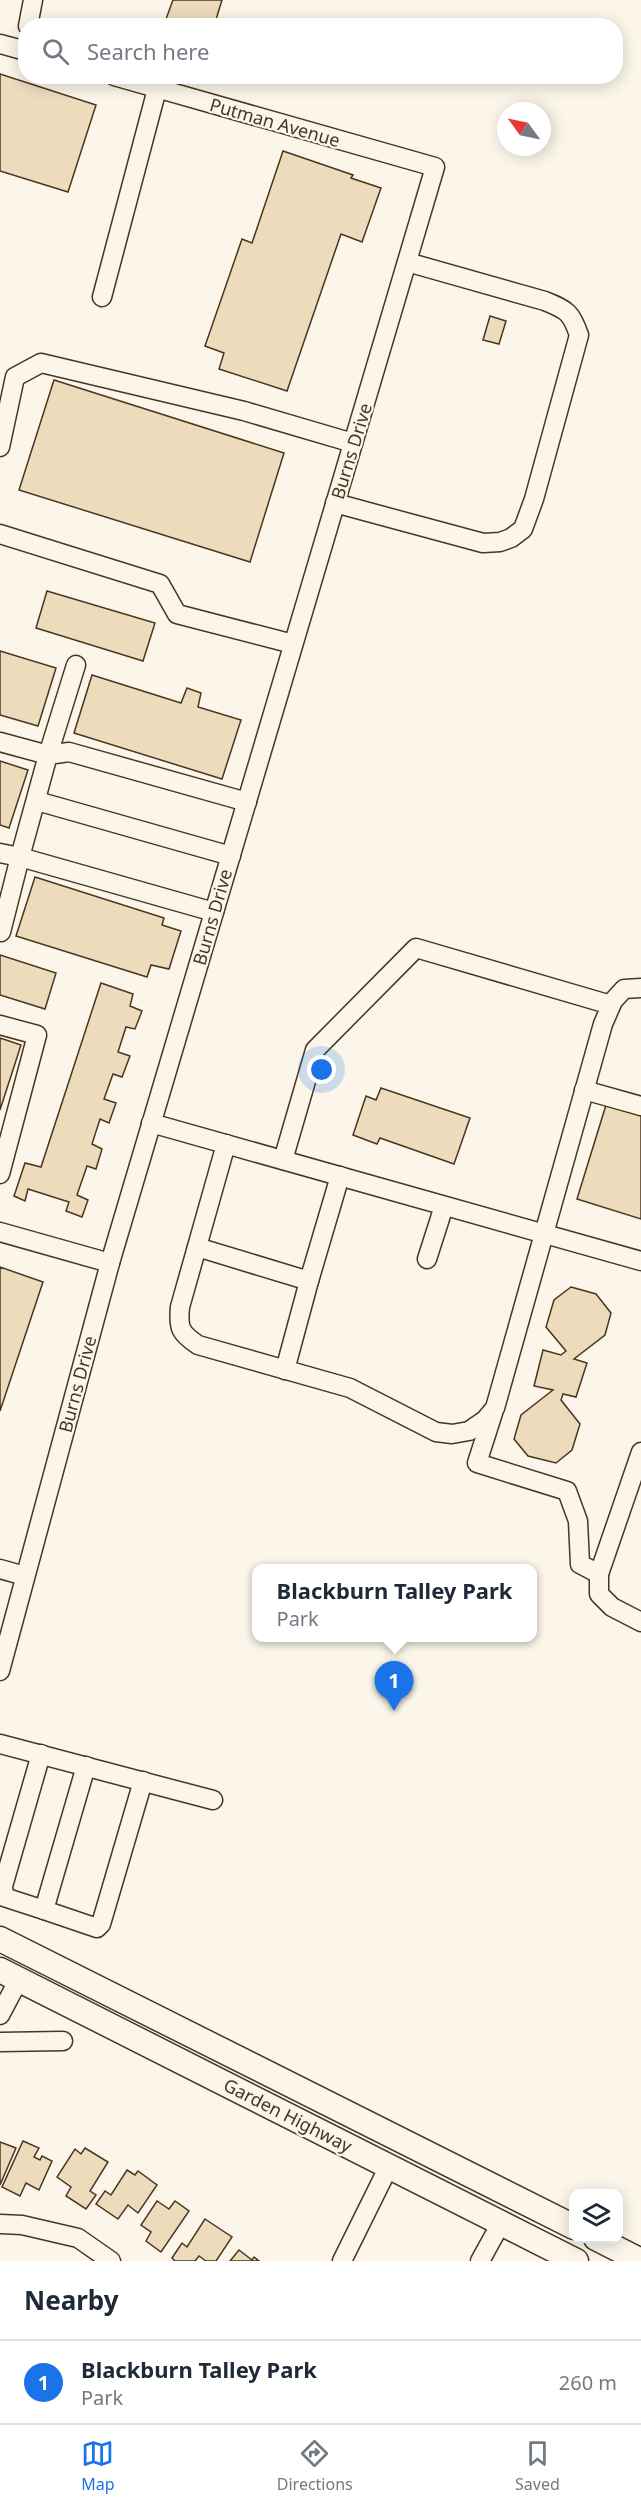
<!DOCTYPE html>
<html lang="en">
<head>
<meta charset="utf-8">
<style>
  :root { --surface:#fff; --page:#f6f6f7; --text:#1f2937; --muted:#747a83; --line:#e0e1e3; --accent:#1a73e8 }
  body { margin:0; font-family:"Noto Sans",sans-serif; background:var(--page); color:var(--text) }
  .controls { position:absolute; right:18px; bottom:18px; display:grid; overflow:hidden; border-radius:12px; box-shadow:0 3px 15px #0003 }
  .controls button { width:54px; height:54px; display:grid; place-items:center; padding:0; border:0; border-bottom:2px solid var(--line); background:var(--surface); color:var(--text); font:30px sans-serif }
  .compass { position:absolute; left:497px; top:102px; width:54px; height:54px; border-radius:50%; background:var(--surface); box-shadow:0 3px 15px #0003; rotate:303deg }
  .you { position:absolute; left:322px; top:1070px; width:21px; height:21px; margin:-15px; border:4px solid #fff; border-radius:50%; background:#1a73e8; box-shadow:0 0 0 9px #1a73e833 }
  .badge { display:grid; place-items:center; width:39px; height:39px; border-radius:50%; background:var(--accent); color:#fff; font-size:20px; font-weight:700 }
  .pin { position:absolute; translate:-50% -50px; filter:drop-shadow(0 2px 3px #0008) }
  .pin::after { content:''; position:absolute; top:32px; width:21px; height:18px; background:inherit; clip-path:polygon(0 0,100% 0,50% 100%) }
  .popup { position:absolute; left:252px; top:1564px; width:285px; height:78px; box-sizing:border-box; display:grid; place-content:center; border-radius:12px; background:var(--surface); filter:drop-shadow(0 2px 4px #0005); font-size:20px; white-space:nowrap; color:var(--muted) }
  .popup b { font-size:22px; color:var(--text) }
  .popup::after { content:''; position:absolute; left:50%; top:100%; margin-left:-12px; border:12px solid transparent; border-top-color:var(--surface) }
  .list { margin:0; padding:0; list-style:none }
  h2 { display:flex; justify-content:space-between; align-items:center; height:78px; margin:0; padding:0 24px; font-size:26px }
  h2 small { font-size:20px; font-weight:400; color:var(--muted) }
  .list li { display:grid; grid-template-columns:39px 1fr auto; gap:18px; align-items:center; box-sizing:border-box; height:84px; padding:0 24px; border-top:2px solid var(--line) }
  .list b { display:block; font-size:22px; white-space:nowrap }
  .list p { margin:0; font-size:20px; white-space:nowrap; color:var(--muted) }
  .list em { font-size:20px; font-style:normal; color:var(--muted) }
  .icon { flex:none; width:33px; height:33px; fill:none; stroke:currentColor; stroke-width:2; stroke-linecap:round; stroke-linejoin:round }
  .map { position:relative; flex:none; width:641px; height:2261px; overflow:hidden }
  .search { position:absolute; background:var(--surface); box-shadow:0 3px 15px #0003; left:18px; right:18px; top:18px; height:66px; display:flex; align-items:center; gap:15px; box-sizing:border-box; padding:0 21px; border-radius:24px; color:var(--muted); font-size:22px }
  .sheet { height:162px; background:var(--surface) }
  nav { display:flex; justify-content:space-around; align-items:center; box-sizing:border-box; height:84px; border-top:2px solid var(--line); background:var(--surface); font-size:16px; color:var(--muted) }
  nav a { display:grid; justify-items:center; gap:3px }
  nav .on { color:var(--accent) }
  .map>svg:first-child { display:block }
</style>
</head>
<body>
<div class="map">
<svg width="641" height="2261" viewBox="0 0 641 2261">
  <rect width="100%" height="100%" fill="#fbf6e9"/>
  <!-- building -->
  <g fill="#ecdcbc" stroke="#4a3520" stroke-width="1.5">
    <path d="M173 0H222L214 26H186L166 19Z"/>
    <path d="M0 74 96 105 68 192 0 171Z"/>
    <path d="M283 151 353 175 351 178 381 188 362 242 341 234 287 391 219 369 224 353 205 346 242 239 252 243Z"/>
    <path d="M490 316 506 321 499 344 483 340Z"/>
    <path d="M54 380 284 453 250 562 19 490Z"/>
    <path d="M47 591 155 623 143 661 36 628Z"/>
    <path d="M0 651 56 668 38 726 0 715Z"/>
    <path d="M92 675 181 703 187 688 201 693 198 707 241 720 222 779 74 733Z"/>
    <path d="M0 761 28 770 9 828 0 825Z"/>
    <path d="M35 877 164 918 162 925 181 931 169 969 151 965 147 977 16 936Z"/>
    <path d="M0 955 56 973 45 1009 0 995Z"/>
    <path d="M101 983 133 994 130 1006 142 1011 135 1029 126 1027 118 1052 130 1056 122 1077 113 1074 104 1099 116 1103 109 1123 100 1119 92 1144 102 1149 96 1169 87 1166 77 1195 88 1200 82 1217 66 1211 69 1202 28 1189 25 1201 14 1196 25 1163 41 1167Z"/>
    <path d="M0 1038 21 1045 0 1110Z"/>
    <path d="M381 1088 470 1118 454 1164 380 1138 377 1144 353 1135 366 1096 376 1100Z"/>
    <path d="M606 1105 641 1116V1219L577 1199Z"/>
    <path d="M0 1267 43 1282 0 1411Z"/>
    <path d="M571 1287 596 1294 611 1313 605 1335 574 1359 587 1363 576 1397 563 1394 561 1400 580 1424 572 1450 556 1463 528 1456 514 1439 521 1415 553 1390 534 1386 543 1350 561 1355 566 1351 546 1327 554 1300Z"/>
    <path d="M23 2141 39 2148 34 2157 40 2160 42 2156 52 2161 39 2190 26 2183 20 2196 2 2187Z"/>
    <path d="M0 2142 16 2148 0 2185Z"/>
    <path d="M85 2148 108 2162 90 2191 96 2195 86 2209 66 2196 71 2187 57 2177 75 2149 81 2154Z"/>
    <path d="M127 2170 135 2175 138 2171 157 2185 138 2213 128 2205 118 2219 96 2204 105 2191 111 2195Z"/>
    <path d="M157 2201 169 2209 175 2201 189 2211 161 2252 146 2241 151 2232 141 2225Z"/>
    <path d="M205 2219 232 2237 216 2261H206L199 2256 195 2261H175L172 2258 182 2243 187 2247Z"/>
    <path d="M239 2250 252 2260 254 2257 259 2261H230Z"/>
  </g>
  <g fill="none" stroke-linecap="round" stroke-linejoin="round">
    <defs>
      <g id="minor">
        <path d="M28 26 33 0"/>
        <path d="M0 44 26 51"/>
        <path d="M102 297 157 89"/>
        <path d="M0 447 15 377 41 363 244 411 353 443"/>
        <path d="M335 503 483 543 500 542 511 538 523 529 534 499 579 335C571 312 567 310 545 301L407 262"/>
        <path d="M0 534 160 584 177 614 293 644"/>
        <path d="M0 742 48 755 76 665"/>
        <path d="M37 801 231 856"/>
        <path d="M0 853 20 857 1 932"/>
        <path d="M214 912 20 857 48 755 69 752 247 802"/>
        <path d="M0 1025 37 1035 0 1174"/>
        <path d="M584 1090 641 1106"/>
        <path d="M151 1123 641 1261"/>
        <path d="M226 1144 180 1307C178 1328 180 1333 198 1345L350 1388 436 1432 452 1434 469 1431 485 1420 495 1408 603 1024 613 1001 624 989 641 988"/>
        <path d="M283 1160 315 1050 416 948 611 1005"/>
        <path d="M0 1232 110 1263"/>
        <path d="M197 1247 309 1281 340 1176"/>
        <path d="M427 1259 444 1206"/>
        <path d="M285 1370 309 1281"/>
        <path d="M493 1413 477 1463 567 1491 578 1521 580 1564 599 1574 641 1452"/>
        <path d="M0 1569 25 1576"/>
        <path d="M599 1574V1594L612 1607 641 1622"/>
        <path d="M0 1671 110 1263 435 167 114 76"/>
        <path d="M0 1744 213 1800"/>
        <path d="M41 1754 3 1886 4 1897 44 1910"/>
        <path d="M86 1766 44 1910 97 1928 101 1924 143 1781"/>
        <path d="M0 2015 19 1979"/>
        <path d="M0 2042 63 2041"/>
        <path d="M0 2224 22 2225 78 2238 111 2261"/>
        <path d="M342 2261 389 2166"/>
        <path d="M480 2261 501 2223"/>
      </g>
      <g id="major">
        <path d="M0 1939 574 2227"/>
        <path d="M0 1970 576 2261"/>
        <path d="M596 2238 641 2261"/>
      </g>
    </defs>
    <!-- minor casing -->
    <use href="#minor" stroke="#4a3520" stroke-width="21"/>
    <!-- major casing -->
    <use href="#major" stroke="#4a3520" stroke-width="27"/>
    <!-- minor -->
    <use href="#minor" stroke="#fbf6e9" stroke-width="18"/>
    <!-- major -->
    <use href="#major" stroke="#fbf6e9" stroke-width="24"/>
  </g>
  <g text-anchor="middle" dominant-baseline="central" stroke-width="4.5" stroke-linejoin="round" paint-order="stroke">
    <!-- street labels -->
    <g font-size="18" fill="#4a3520" stroke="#fbf6e9">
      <text transform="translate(275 122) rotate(16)">Putman Avenue</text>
      <text transform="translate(351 451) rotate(-73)">Burns Drive</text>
      <text transform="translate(212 917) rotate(-74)">Burns Drive</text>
      <text transform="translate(77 1384) rotate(-75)">Burns Drive</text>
      <text transform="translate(288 2115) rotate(27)">Garden Highway</text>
    </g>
  </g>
</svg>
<div class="controls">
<button><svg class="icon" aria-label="layers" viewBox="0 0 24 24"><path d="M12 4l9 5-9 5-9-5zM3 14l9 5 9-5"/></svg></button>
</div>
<svg class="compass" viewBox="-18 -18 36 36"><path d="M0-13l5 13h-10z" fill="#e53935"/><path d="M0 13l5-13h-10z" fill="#747a83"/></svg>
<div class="you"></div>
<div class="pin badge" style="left:394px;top:1711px">1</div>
<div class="popup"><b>Blackburn Talley Park</b>Park</div>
<div class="search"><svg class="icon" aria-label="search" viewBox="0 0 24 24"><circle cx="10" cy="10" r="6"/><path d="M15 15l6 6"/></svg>Search here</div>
</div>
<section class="sheet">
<h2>Nearby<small></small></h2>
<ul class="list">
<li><span class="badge">1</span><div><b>Blackburn Talley Park</b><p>Park</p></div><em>260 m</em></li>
</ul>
</section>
<nav>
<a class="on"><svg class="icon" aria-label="map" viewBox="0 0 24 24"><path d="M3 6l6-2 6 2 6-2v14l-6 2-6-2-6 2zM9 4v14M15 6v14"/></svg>Map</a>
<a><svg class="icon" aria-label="directions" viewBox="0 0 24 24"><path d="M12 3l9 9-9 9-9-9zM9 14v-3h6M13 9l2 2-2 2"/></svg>Directions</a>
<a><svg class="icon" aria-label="saved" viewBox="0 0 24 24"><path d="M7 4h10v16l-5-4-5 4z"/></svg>Saved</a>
</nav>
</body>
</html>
